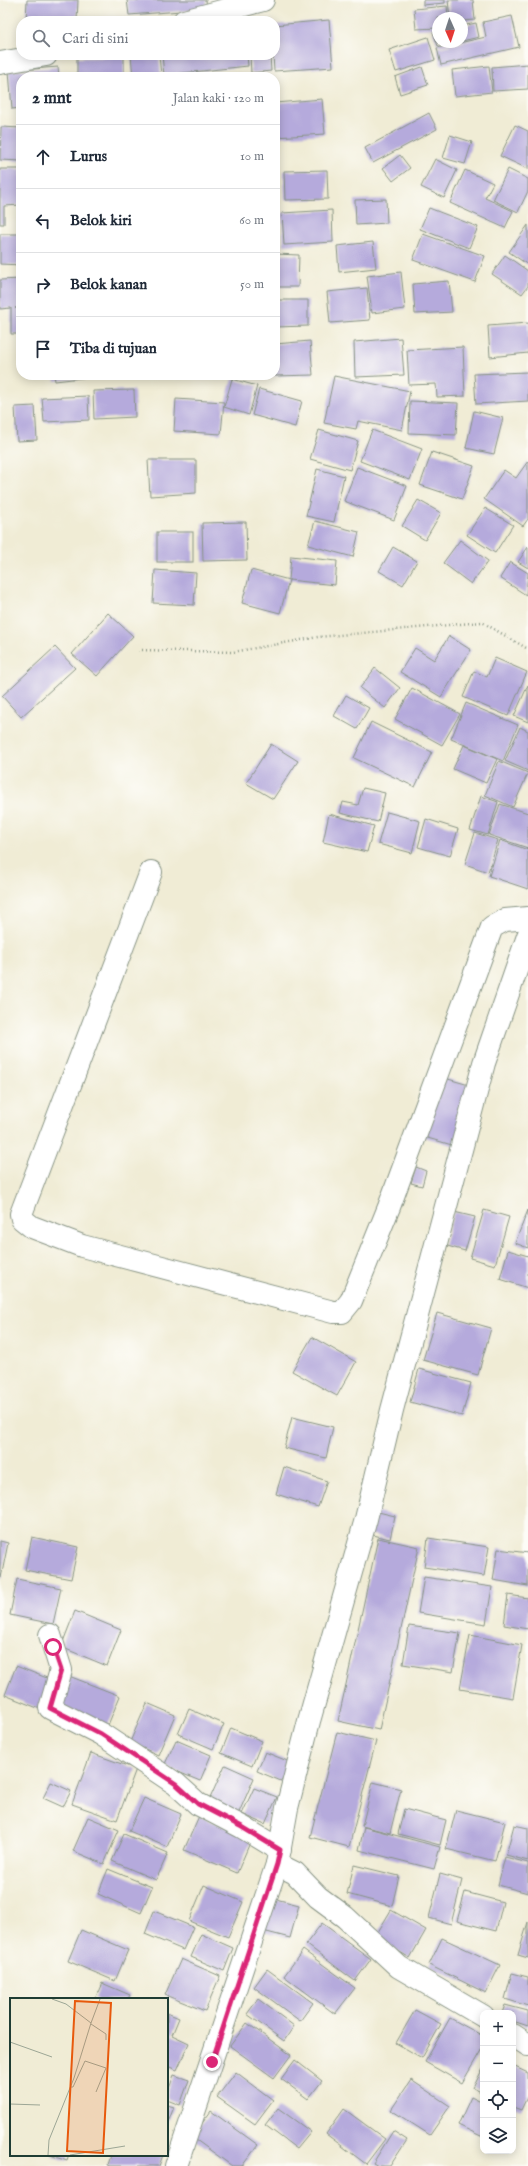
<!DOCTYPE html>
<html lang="id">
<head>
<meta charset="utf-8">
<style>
  :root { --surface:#fff; --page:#f2f2f3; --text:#1f2937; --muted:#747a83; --line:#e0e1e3 }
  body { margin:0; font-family:"IM FELL English",serif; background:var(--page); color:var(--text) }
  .controls { position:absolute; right:12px; bottom:12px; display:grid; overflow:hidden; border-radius:8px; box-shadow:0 2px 10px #0003 }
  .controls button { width:36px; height:36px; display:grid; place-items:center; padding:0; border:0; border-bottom:1px solid var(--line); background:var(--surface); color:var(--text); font:20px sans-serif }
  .compass { position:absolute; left:432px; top:12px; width:36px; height:36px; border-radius:50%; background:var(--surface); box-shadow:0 2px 10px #0003; rotate:177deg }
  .stop { position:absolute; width:12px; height:12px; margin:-9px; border:3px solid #db2777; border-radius:50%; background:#fff }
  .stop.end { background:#db2777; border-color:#fff; box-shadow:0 1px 4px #0008 }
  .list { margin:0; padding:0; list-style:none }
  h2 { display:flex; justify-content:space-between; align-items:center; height:52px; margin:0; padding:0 16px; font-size:17px }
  h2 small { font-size:13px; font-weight:400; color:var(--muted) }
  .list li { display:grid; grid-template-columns:26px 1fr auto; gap:12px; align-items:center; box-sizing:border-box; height:64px; padding:0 16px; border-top:1px solid var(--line) }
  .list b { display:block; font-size:15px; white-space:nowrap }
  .list em { font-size:13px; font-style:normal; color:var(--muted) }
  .icon { flex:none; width:22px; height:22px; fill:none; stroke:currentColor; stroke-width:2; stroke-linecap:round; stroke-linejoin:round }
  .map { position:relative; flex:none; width:528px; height:2166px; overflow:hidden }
  .search { position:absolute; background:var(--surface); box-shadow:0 2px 10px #0003; left:16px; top:16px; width:264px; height:44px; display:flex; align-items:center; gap:10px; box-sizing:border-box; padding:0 14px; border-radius:16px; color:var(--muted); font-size:15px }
  .panel { position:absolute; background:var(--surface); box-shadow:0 2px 10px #0003; left:16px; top:72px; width:264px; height:308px; border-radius:16px }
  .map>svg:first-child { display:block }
</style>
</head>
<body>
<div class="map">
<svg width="528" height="2166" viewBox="0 0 528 2166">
  <rect width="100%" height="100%" fill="#fdfcf7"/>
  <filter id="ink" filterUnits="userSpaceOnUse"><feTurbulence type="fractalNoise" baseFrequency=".025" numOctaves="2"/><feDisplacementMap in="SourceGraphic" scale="8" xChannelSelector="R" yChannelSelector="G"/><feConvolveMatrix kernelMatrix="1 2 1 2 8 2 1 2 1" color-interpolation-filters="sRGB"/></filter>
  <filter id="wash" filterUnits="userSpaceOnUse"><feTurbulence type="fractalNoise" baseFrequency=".012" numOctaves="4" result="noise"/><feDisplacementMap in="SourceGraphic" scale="16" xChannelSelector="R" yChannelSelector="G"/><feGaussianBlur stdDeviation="0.9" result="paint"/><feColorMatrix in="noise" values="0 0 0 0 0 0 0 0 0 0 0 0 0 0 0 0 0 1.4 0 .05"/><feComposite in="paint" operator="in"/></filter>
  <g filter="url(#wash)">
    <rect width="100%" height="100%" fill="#f0ecd5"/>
    <g id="blocks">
      <!-- building -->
      <g fill="#b5aadc">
        <path d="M27 0H78L77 21H26Z"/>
        <path d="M127 0H206L207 9 129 15Z"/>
        <path d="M423 0H445V3L423 5Z"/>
        <path d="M448 0H473L475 20 462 21V18H450Z"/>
        <path d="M447 6 448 18H438V28L416 29 414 9Z"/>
        <path d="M512 16 519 47 441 65 437 48 486 37 483 22Z"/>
        <path d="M329 20 333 67 274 71 273 55H275V25Z"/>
        <path d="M476 23 479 37 462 41V26Z"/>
        <path d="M438 31V42L455 43 438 46 433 32Z"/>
        <path d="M428 37 435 60 396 72 389 50Z"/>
        <path d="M131 55H159L161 76 133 77Z"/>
        <path d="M162 55H247L248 66 164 75Z"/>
        <path d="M250 55H270L271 71 251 73Z"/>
        <path d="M124 57V77H77V58Z"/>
        <path d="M528 64V89L493 91 492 67Z"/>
        <path d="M489 66 492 92 455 96 452 70Z"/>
        <path d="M58 67 59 77H21V108L12 109 9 71Z"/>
        <path d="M422 67 428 85 400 94 395 77Z"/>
        <path d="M322 99 325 134 275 137V103Z"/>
        <path d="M429 113 437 129 373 163 365 148Z"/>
        <path d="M515 125 528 131V169L500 156Z"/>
        <path d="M1 127 21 128V161L0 160Z"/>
        <path d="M450 135 472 142 465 164 443 158Z"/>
        <path d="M400 155 410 168 393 181 383 168Z"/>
        <path d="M435 159 457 170 444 198 421 187Z"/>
        <path d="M0 169H21V205L4 206V224H0Z"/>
        <path d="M508 169 528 179V191L518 212 493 200Z"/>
        <path d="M327 170 328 199 285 200 284 171Z"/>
        <path d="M465 170 493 183 485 198 513 211 505 228 450 203Z"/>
        <path d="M386 199 387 223 356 225 355 200Z"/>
        <path d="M429 208 478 227 469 248 420 229Z"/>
        <path d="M332 210 333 242 284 245 282 213Z"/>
        <path d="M528 225V265L509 252Z"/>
        <path d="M0 234H21V265L0 264Z"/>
        <path d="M423 234 485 256 475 282 413 260Z"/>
        <path d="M373 242 376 268 339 272 337 246Z"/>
        <path d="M275 254 299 255 298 287H275Z"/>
        <path d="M505 255 528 271V286L522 294 492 274Z"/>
        <path d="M401 272 405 309 372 313 367 276Z"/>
        <path d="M21 279V308H15H21V334H11V308L0 309V280Z"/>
        <path d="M449 281 452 312 415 314 413 284Z"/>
        <path d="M367 288 370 320 330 323 327 292Z"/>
        <path d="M275 300H308V326L275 327Z"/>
        <path d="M528 323V353L490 357 488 326Z"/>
        <path d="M401 338 404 375 355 377 354 342Z"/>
        <path d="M310 341 313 375 275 376V344Z"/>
        <path d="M463 347 465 396 437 397 436 384 409 385 407 350Z"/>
        <path d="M528 372V401L476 404 474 374Z"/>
        <path d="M54 375H98V376L55 381Z"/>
        <path d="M230 375H274V376L230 378Z"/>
        <path d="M334 376 410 391 402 430 358 421 356 429 324 423Z"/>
        <path d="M232 379 257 386 249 415 224 407Z"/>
        <path d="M259 389 302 401 295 427 252 415Z"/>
        <path d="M134 390 135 417 94 419 93 391Z"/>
        <path d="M88 396 89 420 44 422 42 398Z"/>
        <path d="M176 399 224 402 221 434 174 431Z"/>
        <path d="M410 401 458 403 456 435 409 433Z"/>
        <path d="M35 406 37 440 17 441 15 407Z"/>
        <path d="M474 411 503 418 494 454 466 448Z"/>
        <path d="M319 430 358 441 350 470 310 459Z"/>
        <path d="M372 430 422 449 410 480 360 461Z"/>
        <path d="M432 452 474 466 462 499 420 485Z"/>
        <path d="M148 460H196V493L150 496Z"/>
        <path d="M528 461V519L523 526 484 499 504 470 516 478Z"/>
        <path d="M357 467 407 486 394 520 344 501Z"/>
        <path d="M317 469 344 476 334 522 306 516Z"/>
        <path d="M418 500 441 513 425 540 402 526Z"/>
        <path d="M485 508 513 525 495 553 467 535Z"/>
        <path d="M315 521 359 532 353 557 308 545Z"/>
        <path d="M246 522 247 560 203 561 202 523Z"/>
        <rect x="157" y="532" width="36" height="30"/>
        <path d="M460 540 488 561 471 584 443 563Z"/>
        <path d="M393 547 417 561 403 585 379 571Z"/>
        <path d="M528 547V568L518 562Z"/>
        <path d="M291 556 337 561 335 585 289 580Z"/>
        <path d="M510 562 528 573 526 595 500 578Z"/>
        <path d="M155 570 196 573 194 605 153 603Z"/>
        <path d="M251 570 289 580 280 613 242 603Z"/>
        <path d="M108 613 133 636 97 676 72 654Z"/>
        <path d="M449 636 471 650 441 697 400 672 415 648 434 660Z"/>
        <path d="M55 647 75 668 21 717 2 696Z"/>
        <path d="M495 658 527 672 508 716 463 697 474 671 487 677Z"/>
        <path d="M375 668 400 688 385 708 360 688Z"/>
        <path d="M528 685V722L514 716Z"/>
        <path d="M412 688 460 714 442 745 395 719Z"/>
        <path d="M346 695 369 708 357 729 334 716Z"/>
        <path d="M466 703 518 725 503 761 451 739Z"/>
        <path d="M371 722 432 752 415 787 354 758Z"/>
        <path d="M520 727 528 731V771L505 761Z"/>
        <path d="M271 744 298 761 273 799 246 783Z"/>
        <path d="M464 745 497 759 486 783 453 769Z"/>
        <path d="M499 761 528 773 513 807 485 795Z"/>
        <path d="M363 788 385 793 378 822 340 813 343 802 358 805Z"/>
        <path d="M481 796 498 802 488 835 470 830Z"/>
        <path d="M500 804 528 813V848L489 835Z"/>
        <path d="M387 812 420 821 412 853 378 844Z"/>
        <path d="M329 814 374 826 367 852 323 842Z"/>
        <path d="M426 819 458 829 450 856 418 847Z"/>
        <path d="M475 833 498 840 488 872 465 864Z"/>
        <path d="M500 840 528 850V889L489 876Z"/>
        <path d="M441 1077 476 1087 459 1147 424 1137Z"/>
        <path d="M416 1167 426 1171 422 1186 411 1183Z"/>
        <path d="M484 1210 509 1217 495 1265 470 1258Z"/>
        <path d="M528 1210V1248L515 1243Z"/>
        <path d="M454 1212 475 1217 465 1251 444 1245Z"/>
        <path d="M508 1250 528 1256V1288L500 1279Z"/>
        <path d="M437 1313 491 1328 478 1375 423 1360Z"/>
        <path d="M312 1337 356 1362 337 1396 292 1371Z"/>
        <path d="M419 1369 471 1383 462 1416 410 1402Z"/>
        <path d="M292 1417 333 1427 326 1458 284 1448Z"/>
        <path d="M284 1467 327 1481 318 1507 276 1494Z"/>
        <path d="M374 1511 395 1516 390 1539 369 1534Z"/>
        <path d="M32 1537 78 1547 71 1579 25 1570Z"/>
        <path d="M378 1538 419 1547 379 1730 338 1721Z"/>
        <path d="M428 1538 489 1547 484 1576 424 1567Z"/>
        <path d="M0 1541 8 1543 1 1578H0Z"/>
        <path d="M498 1549 528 1553V1586L493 1580Z"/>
        <path d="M424 1577 492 1587 486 1624 418 1613Z"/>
        <path d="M17 1579 61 1588 53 1624 10 1615Z"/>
        <path d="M508 1595 528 1598V1629L504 1625Z"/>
        <path d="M75 1611 121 1630 107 1666 61 1647Z"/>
        <path d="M409 1626 460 1633 453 1672 403 1664Z"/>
        <path d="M470 1635 522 1645 513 1698 460 1689Z"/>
        <path d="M16 1666 52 1680 40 1709 5 1695Z"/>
        <path d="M69 1676 120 1696 108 1725 57 1705Z"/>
        <path d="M147 1703 175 1715 158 1755 130 1742Z"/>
        <path d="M189 1709 224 1724 213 1749 178 1734Z"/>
        <path d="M231 1728 262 1741 252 1766 221 1753Z"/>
        <path d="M337 1732 376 1741 349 1847 310 1837Z"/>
        <path d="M176 1740 211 1755 200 1781 164 1766Z"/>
        <path d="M265 1752 290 1762 281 1781 257 1771Z"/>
        <path d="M91 1753 136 1769 117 1820 72 1804Z"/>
        <path d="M225 1765 254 1778 237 1817 207 1805Z"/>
        <path d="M51 1782 71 1791 63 1807 43 1798Z"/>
        <path d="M373 1782 401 1789 390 1833 362 1826Z"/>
        <path d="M254 1788 277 1797 265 1824 242 1814Z"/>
        <path d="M144 1798 181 1814 167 1847 129 1831Z"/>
        <path d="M404 1809 446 1820 440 1845 398 1834Z"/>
        <path d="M456 1810 505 1822 495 1861 446 1849Z"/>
        <path d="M199 1816 252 1838 237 1873 184 1850Z"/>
        <path d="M88 1817 119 1830 104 1864 73 1851Z"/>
        <path d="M514 1825 528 1828V1861L506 1855Z"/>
        <path d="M364 1827 440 1847 434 1869 359 1850Z"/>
        <path d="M124 1834 168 1853 156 1880 112 1861Z"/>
        <path d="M505 1857 528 1863V1893L498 1885Z"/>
        <path d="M354 1865 399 1876 392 1906 347 1894Z"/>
        <path d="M108 1869 152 1887 141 1913 98 1894Z"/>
        <path d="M440 1874 462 1880 451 1924 429 1918Z"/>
        <path d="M204 1885 243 1902 228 1937 189 1921Z"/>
        <path d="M465 1892 503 1902 496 1931 457 1921Z"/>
        <path d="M272 1898 299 1905 290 1938 263 1931Z"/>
        <path d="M391 1910 426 1930 410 1958 375 1937Z"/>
        <path d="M154 1911 193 1927 183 1950 145 1934Z"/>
        <path d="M528 1922V1958L518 1955Z"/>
        <path d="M322 1923 371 1959 355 1981 306 1944Z"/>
        <path d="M81 1930 128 1950 115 1981 68 1961Z"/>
        <path d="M201 1934 233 1948 224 1971 191 1957Z"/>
        <path d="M442 1938 500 1965 486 1993 429 1965Z"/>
        <path d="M303 1950 355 1988 335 2014 284 1976Z"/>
        <path d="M181 1959 220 1976 205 2011 165 1995Z"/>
        <path d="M267 1969 313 2003 300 2021 254 1987Z"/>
        <path d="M512 1973 528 1977V2006L505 1999Z"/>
        <path d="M102 1983 130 1995 128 1999H95Z"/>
        <path d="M258 1999 294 2026 284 2041 247 2014Z"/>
        <path d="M505 2005 528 2011V2026L513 2021V2013H502Z"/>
        <path d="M415 2010 441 2024 422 2058 396 2043Z"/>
        <path d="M167 2013 179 2018 172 2035 189 2043 177 2070 167 2066Z"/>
        <path d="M450 2018 483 2036V2047L462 2083 425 2062Z"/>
        <path d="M247 2023 291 2055 274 2078 230 2046Z"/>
        <path d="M295 2060 322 2081 308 2099 281 2079Z"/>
        <path d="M513 2066 528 2073V2095L521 2110 513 2107Z"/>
        <path d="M483 2068V2093L473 2088Z"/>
        <path d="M236 2072 273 2100 255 2124 217 2097Z"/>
        <path d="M174 2075 189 2080 180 2105 167 2100V2094Z"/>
        <path d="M411 2080 450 2106 430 2135 391 2110Z"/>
        <path d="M471 2097 483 2103V2137L458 2125Z"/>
        <path d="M167 2105 174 2107 167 2125Z"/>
        <path d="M278 2108 311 2132 297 2149 265 2125Z"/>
        <path d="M344 2109 385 2139 366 2164 326 2134Z"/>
        <path d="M211 2111 258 2145 242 2166H232L192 2137Z"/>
        <path d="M393 2131 407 2140 390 2166H378L373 2163Z"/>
        <path d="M50 2155H69L67 2161Z"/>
        <path d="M111 2155H163L159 2166H111L108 2165Z"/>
      </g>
    </g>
  </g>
  <g filter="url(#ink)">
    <use href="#blocks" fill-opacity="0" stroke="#889484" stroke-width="1"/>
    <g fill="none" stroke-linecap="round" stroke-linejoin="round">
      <defs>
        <g id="street">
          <path d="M184 21 263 0"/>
          <path d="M0 63 46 55"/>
          <path d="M151 872 21 1214 22 1219 32 1227 82 1246 333 1312H342L351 1301 389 1207 492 927 505 920 528 918"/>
          <path d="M50 1635 61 1670 50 1708 101 1734 176 1784 198 1804 242 1827 280 1850"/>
          <path d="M483 2016 399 1967 345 1917 318 1897 295 1873 277 1864 287 1808 309 1721 366 1519 392 1410 484 1063 528 936"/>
          <path d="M513 2035 528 2045"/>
          <path d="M176 2166 277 1864"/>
        </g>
      </defs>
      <!-- street casing -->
      <use href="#street" stroke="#889484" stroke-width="24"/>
      <!-- path -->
      <path stroke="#889484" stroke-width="2.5" stroke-dasharray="1 3" stroke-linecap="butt" d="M138 650 233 652 318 637 482 622 528 649"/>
      <!-- street -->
      <use href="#street" stroke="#fff" stroke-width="22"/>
    </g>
  </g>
  <g fill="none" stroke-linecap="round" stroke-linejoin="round" filter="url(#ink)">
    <!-- route -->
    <path stroke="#db2777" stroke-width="5" d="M53 1647 61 1670 50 1708 101 1734 176 1784 198 1804 242 1827 280 1850 277 1864 212 2062"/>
  </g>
  <!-- overview -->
  <g transform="translate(10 1998)">
    <rect width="158" height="158" fill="#f0ecd5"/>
    <path fill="none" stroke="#9ca695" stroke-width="1" d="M81 25 90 1M81 26 96 36V42M0 44 42 59M60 89H63L75 63 96 70 86 94M0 106 30 107M38 157 39 142 64 80 81 25 56 6 42 1M60 157 115 148"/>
    <path fill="#e8590c" fill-opacity="0.15" stroke="#e8590c" stroke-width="2" d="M65 3 101 5 93 155 57 153Z"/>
    <rect width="158" height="158" fill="none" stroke="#1f3d34" stroke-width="2"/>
  </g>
</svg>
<div class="controls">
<button>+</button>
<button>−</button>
<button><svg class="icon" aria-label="locate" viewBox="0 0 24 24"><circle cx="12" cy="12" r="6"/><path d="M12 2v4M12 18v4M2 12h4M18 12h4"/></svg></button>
<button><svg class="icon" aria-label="layers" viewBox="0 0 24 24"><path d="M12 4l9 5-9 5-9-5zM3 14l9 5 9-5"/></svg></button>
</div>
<svg class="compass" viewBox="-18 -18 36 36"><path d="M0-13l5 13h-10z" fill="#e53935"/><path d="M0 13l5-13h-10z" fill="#747a83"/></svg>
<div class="stop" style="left:53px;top:1647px"></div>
<div class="stop end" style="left:212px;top:2062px"></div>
<div class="search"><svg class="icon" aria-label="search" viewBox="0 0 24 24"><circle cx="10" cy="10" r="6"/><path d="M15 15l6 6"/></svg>Cari di sini</div>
<section class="panel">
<h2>2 mnt<small>Jalan kaki · 120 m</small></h2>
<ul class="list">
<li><svg class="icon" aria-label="ahead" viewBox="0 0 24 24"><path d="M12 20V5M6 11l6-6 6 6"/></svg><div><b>Lurus</b></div><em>10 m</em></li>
<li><svg class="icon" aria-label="left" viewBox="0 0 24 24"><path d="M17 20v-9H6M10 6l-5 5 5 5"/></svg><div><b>Belok kiri</b></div><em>60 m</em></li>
<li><svg class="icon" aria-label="right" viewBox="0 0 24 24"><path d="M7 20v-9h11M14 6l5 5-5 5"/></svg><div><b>Belok kanan</b></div><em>50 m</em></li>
<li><svg class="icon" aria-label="arrive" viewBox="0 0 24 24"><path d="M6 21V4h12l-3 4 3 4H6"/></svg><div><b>Tiba di tujuan</b></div></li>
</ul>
</section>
</div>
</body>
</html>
